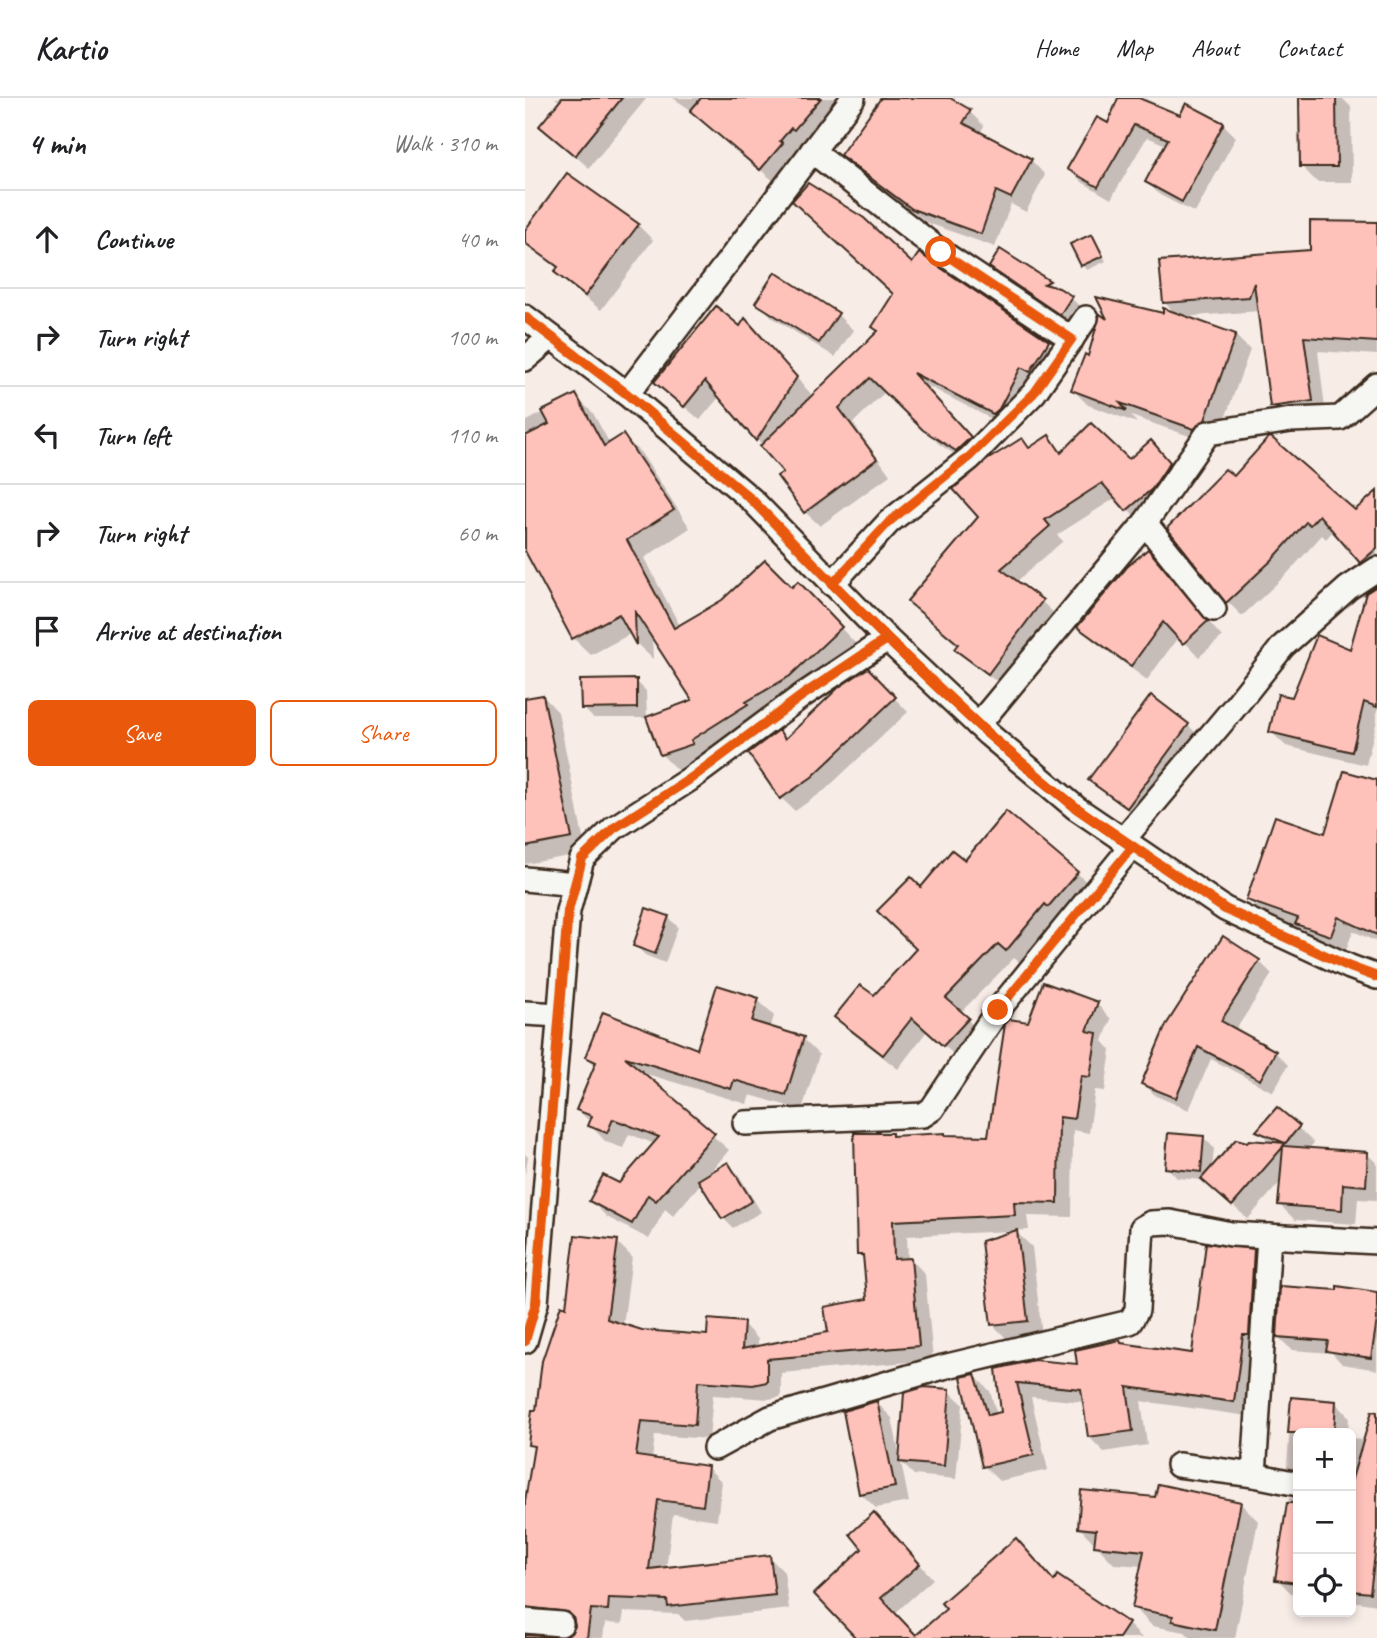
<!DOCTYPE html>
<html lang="en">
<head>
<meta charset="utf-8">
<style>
  :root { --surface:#fff; --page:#f6f6f6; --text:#202124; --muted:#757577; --line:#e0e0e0; --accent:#ea580c }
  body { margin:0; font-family:Caveat,sans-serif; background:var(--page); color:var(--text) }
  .controls { position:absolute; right:21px; bottom:21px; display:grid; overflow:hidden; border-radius:10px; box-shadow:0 4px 10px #0003 }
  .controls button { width:63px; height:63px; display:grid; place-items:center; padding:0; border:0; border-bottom:2px solid var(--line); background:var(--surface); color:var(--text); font:35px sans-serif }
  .stop { position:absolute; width:21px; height:21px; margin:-16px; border:5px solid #ea580c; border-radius:50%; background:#fff }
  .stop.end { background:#ea580c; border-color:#fff; box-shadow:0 2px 7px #0008 }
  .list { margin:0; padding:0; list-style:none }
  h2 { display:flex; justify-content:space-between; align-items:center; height:91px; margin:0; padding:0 28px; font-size:30px }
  h2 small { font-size:23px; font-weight:400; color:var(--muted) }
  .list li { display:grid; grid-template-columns:46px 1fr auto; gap:21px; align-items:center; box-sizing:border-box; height:98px; padding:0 28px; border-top:2px solid var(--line) }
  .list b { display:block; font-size:26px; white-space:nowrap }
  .list em { font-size:23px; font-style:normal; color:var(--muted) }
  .actions { display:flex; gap:14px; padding:21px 28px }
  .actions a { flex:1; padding:16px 0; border:2px solid var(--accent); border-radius:10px; text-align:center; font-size:24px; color:var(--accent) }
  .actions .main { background:var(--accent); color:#fff }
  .icon { flex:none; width:38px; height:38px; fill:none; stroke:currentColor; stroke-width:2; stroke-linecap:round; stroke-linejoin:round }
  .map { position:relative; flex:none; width:852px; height:1540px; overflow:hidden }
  header { display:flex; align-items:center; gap:42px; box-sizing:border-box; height:98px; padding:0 35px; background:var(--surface); border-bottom:2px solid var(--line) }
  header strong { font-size:33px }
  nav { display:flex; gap:38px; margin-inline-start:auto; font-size:24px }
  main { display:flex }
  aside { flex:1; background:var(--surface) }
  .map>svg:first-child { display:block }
</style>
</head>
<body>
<header>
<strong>Kartio</strong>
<nav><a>Home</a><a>Map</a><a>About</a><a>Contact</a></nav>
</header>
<main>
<aside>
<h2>4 min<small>Walk · 310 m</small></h2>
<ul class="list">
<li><svg class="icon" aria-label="ahead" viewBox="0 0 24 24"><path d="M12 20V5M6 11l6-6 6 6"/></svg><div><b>Continue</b></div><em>40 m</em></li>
<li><svg class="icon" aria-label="right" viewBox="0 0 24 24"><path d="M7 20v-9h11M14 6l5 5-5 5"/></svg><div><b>Turn right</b></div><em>100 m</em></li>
<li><svg class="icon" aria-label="left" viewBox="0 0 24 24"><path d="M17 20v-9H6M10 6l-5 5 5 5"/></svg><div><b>Turn left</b></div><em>110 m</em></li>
<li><svg class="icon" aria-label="right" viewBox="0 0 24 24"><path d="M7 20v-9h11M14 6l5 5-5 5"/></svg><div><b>Turn right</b></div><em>60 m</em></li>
<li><svg class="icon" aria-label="arrive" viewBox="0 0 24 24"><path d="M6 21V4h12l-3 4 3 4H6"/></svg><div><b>Arrive at destination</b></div></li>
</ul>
<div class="actions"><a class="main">Save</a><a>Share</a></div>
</aside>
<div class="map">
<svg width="852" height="1540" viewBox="0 0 852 1540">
  <rect width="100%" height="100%" fill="#f8ece7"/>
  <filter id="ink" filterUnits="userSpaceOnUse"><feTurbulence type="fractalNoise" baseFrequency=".0143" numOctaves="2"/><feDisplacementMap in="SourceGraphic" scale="14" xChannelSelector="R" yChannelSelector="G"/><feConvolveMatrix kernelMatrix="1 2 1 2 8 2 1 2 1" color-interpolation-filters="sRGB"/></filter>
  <g filter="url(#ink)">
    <!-- shadow -->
    <g fill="#0003">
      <path d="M30 0H120L121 1 64 70 16 28 36 4Z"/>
      <path d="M148 0H314L252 86 169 14Z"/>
      <path d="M358 0H422L445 14 459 28 455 35 506 62 520 77 501 114 486 106 470 149 403 125 332 71 317 57Z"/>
      <path d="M595 0H610L656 19 698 26 711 39 670 115 635 97 622 84 641 47 622 39 586 101 557 84 544 71 584 27Z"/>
      <path d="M776 0H817L826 9 827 84H792L777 69Z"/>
      <path d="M43 78 113 127 128 142 76 212 46 189 31 174 33 171 0 144V134Z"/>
      <path d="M787 124 852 126V257L793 253 801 318 762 323 747 308 734 213 657 219 710 237 725 252 694 337 685 345 606 318 612 325 563 307 548 292 564 260 586 226 652 217 639 204 787 154Z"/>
      <path d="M567 138 581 163 562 172 557 167Z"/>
      <path d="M476 153 546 200 562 215 551 230 481 184 466 169Z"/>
      <path d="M388 168 523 244 538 259 484 330 397 285 459 355 446 367 414 346 361 293 328 325 365 377 295 428 280 414 260 374 195 298 175 322 131 284 215 231 221 223 286 296 281 304 354 234Z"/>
      <path d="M232 204 312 216 328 232 310 259 248 220Z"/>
      <path d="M50 298 68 315 85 346 98 338 116 355 165 430 119 460 155 528 267 491 290 503 333 548 184 663 154 674 136 656 170 603 127 537 128 561 112 546 107 535 66 557 48 540 0 450V324Z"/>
      <path d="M524 340 539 355 604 363 626 344 659 380 617 426 592 399 532 437 538 443 491 484 516 503 531 517 478 588 446 565 432 551 434 547 384 503 455 419 505 351Z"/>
      <path d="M709 381 830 415 852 396V478L836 464 809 432 801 441 797 437 762 476 717 518 702 503Z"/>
      <path d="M623 453 697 539 674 559 654 538 622 582 570 544 554 529Z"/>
      <path d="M829 544 852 553V622L841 667 761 648 746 634 768 601 826 553Z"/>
      <path d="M343 573 383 614 300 692 270 713 256 700 254 635 262 642Z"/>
      <path d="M111 583 121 593 122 620H68L58 610Z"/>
      <path d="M18 598 33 614 61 755 0 766V602Z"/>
      <path d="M626 600 663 627 678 642 618 724 581 696 566 681Z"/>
      <path d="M820 675 852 684V844L828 833 821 852 788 841 776 830 738 817 723 801 801 737Z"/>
      <path d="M440 764 552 775 567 789 497 866 489 860 435 915 457 935 434 961 402 933 373 971 326 934 311 919 350 900 393 851 396 792Z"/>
      <path d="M143 819 153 829 140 865 120 857 110 847Z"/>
      <path d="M734 863 747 876 710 933 750 954 763 967 748 994 686 961 664 1012 631 998 618 985Z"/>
      <path d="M233 902 249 918 245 931 278 941 294 957 277 1012 225 997 222 1006 115 974 204 1052 183 1077 203 1066 213 1076 236 1114 208 1130 198 1120 177 1084 148 1118 140 1111 124 1141 82 1119 66 1103 95 1088 130 1046 104 1036 98 1050 81 1044 65 1027 66 1025 53 1012 71 968 62 959 173 953Z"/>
      <path d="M572 906 586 921 578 943 586 952 580 993 570 992 564 1035 548 1032 547 1119 502 1118 504 1132 382 1138 383 1162 386 1161 400 1176 408 1262 256 1275V1299L244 1301 188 1297 184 1341 130 1337 127 1362 182 1369 197 1384 192 1422 148 1416 141 1471 244 1459 259 1474 264 1511 160 1523 153 1516 99 1514 97 1526 80 1525 78 1540H43L49 1534 52 1526 10 1524 0 1536V1408L10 1352 4 1346 42 1211 92 1144 107 1159 98 1228 117 1234 183 1239 218 1226 233 1241V1250L305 1235 344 1202 340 1163 334 1156 366 1037 369 1040H464L504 926Z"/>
      <path d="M753 1011 789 1045 783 1051 842 1056 852 1065V1102L833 1101 831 1126 770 1122 755 1107 757 1082 723 1121 679 1082 652 1080 642 1069 679 1040 689 1050 687 1071 723 1046 746 1045 734 1033Z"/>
      <path d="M0 1056 3 1059 0 1077Z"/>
      <path d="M491 1134 507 1149 517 1238 483 1242 468 1227Z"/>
      <path d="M728 1153 743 1168 723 1318 616 1303 622 1347 579 1354 564 1339 559 1304 506 1299 523 1372 474 1383 459 1368 450 1278 465 1293 472 1317 478 1315 473 1272 554 1267 595 1244 598 1247 668 1257Z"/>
      <path d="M814 1190 852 1196V1272L817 1266 807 1255 767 1252 753 1239 813 1194Z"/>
      <path d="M424 1293 438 1306 431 1381 389 1377 376 1364 384 1404 351 1410 335 1395 352 1305 367 1320 375 1359Z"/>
      <path d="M767 1301 811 1305 824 1319 823 1335H773V1380L762 1368Z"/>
      <path d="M826 1339 852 1347V1507L826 1503Z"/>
      <path d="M764 1400H773V1496L766 1495 752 1481Z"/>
      <path d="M715 1405 733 1423 710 1540H666L660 1534 627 1528 609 1509 618 1468 589 1466 554 1429Z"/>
      <path d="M364 1431 408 1481 369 1516 392 1539 486 1540H334L340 1451Z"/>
      <path d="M530 1485 603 1526 617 1540H526Z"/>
    </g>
    <!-- building -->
    <g fill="#fec2bb" stroke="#3b2a1e" stroke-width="2">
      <path d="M37 0H97L50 58 14 28Z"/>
      <path d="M176 0H296L269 32 266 30 255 43 258 45 235 72 165 13Z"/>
      <path d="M356 0H425L446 12 438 25 507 61 486 100 471 93 456 136 387 111 315 57Z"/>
      <path d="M593 0H614L655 17 661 5 699 25 657 104 620 84 643 41 609 27 573 89 542 71 572 19 583 25Z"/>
      <path d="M774 0H811L812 69H775Z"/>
      <path d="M42 75 114 126 60 198 29 174 33 169 0 145V132Z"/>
      <path d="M283 85 339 120 387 165 394 155 524 243 505 274 496 269 474 311 468 316 388 275 446 339 431 353 398 332 345 280 314 310 352 361 279 415 252 378 258 374 235 348 353 233 347 229 368 196 267 103Z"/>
      <path d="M785 123 852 124V244L779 239 788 303 745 309 729 185 724 199 638 205 634 163 785 152Z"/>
      <path d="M567 136 578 158 556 168 545 146Z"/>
      <path d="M475 151 525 183 519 186 534 190 547 198 535 217 464 169Z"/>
      <path d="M250 174 314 215 294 245 230 205Z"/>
      <path d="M571 199 638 215V210L711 236 680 322 669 331 595 305 602 313 546 292 560 256 563 258 575 216 582 221Z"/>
      <path d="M191 208 215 228 220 220 272 279 231 343 180 283 159 309 129 284Z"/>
      <path d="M51 296 79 348 98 336 149 412 102 442 149 530 197 502 240 462 267 489 273 483 317 529 265 578 221 604 223 606 166 642 168 646 135 657 121 619 167 602 110 514 111 547 94 516 47 541 0 453V338L24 326 17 313Z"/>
      <path d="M566 325 604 361 626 342 645 364 627 391 601 413 577 385 520 422 525 428 476 471 518 502 463 576 429 551 433 546 382 503 453 419 428 391 462 362 497 340 504 350 524 337 536 355Z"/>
      <path d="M746 339 830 412 852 393V450L835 465 794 417 785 427 781 424 747 462 701 505 642 430 700 371 709 378 743 340Z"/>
      <path d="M623 451 683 523 658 546 638 524 606 568 552 529 602 469Z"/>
      <path d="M852 488V609L839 604 827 654 744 634 753 596 767 599 792 537 825 551 841 495Z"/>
      <path d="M343 570 371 599 287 679 255 701 223 655 254 632 260 641 314 589Z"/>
      <path d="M112 581V610L56 611 55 582Z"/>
      <path d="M18 597 47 740 0 749V600Z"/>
      <path d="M626 597 664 626 602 710 563 682Z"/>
      <path d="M819 673 852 682V837L813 819 806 838 770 826 773 820 721 802 750 718 800 735Z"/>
      <path d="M481 713 553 774 523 809 520 806 481 853 473 846 421 900 444 920 418 948 387 920 358 957 309 919 335 887 349 897 391 851 352 813 386 779 396 789 427 752 440 762Z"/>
      <path d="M121 810 144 818 130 856 108 848Z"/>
      <path d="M698 838 735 862 696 923 751 953 735 982 673 949 651 1000 616 986 641 927Z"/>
      <path d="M518 884 573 904 562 933 572 935 565 979 556 978 549 1021 534 1019 533 1105 489 1104 490 1117 368 1123 369 1161 386 1160 394 1248 242 1261V1284L228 1287 173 1283 170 1327 116 1323 111 1358 183 1368 178 1408 133 1402 124 1471 245 1457 250 1497 143 1509 142 1502 84 1500 83 1512 66 1511 62 1540H0V1537L41 1539 47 1534 50 1528 48 1519 43 1514 0 1509V1403L9 1348 3 1347 7 1312H11L17 1263 36 1207 41 1209 50 1137 93 1142 82 1221 117 1232 182 1237 183 1221 219 1224 217 1251 303 1234 299 1209 342 1201 338 1157H332L329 1035H367V1038L420 1035V1037L463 1038 480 926 484 921 503 924Z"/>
      <path d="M192 887 234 900 227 923 279 939 261 997 209 982 206 991 100 959 190 1035 131 1103 123 1097 107 1126 64 1103 78 1077 94 1085 134 1039 88 1021 82 1035 63 1028 67 1018 51 1012 71 964 60 959 78 914 172 951Z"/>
      <path d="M752 1009 775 1028 758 1048 843 1054 841 1088 818 1086 817 1112 753 1107 758 1049 707 1108 676 1081 711 1041 722 1044 724 1042 760 1045 731 1033Z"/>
      <path d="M643 1035 679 1038 676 1074 640 1070Z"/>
      <path d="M203 1064 227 1103 197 1121 173 1082Z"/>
      <path d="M492 1132 503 1223 466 1227 456 1143Z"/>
      <path d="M681 1145 729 1151 724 1237H718L709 1304 602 1289 608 1333 563 1339 556 1291 492 1285 509 1357 457 1369 436 1279 450 1276 463 1317 476 1314 471 1271 509 1262 552 1266 550 1252 595 1242 596 1245 667 1255Z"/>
      <path d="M755 1188 812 1192V1188L852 1194V1222L846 1260 801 1253 803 1243 752 1239Z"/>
      <path d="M399 1289 425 1291 419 1368 374 1364 379 1295Z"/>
      <path d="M766 1299 811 1303 809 1335H763Z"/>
      <path d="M352 1303 370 1389 334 1396 318 1313Z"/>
      <path d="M847 1313 852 1314V1440L845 1495 826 1493V1384Z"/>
      <path d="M633 1386 716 1404 690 1532 647 1523 648 1518 607 1510 619 1453 569 1448 571 1432 553 1430 556 1392 630 1399Z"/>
      <path d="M762 1405H773V1485L750 1482Z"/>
      <path d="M349 1414 395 1466 356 1500 391 1537 421 1511 416 1505 491 1440 529 1483 532 1477 604 1525 594 1540H331L289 1496 337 1451 325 1436Z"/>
    </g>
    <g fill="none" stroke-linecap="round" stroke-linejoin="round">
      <defs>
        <g id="minor">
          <path d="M287 53 416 154 547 241"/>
          <path d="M0 219 102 296 227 402 362 541 463 636 551 710 700 811 825 869 852 879"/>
          <path d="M0 261 26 239"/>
          <path d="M102 296 328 0"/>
          <path d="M620 425 683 335 766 322 815 320 852 287"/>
          <path d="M307 486 364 424 445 360 509 295 561 220"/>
          <path d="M453 627 620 425 689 511"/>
          <path d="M597 743 708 611 758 548 823 490 852 471"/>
          <path d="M0 781 50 786"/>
          <path d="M0 915 34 917"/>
          <path d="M220 1025 398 1017 407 1011 473 912 606 749"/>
          <path d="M0 1243 11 1205 43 813 57 761 89 730 165 681 278 597 362 541"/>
          <path d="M190 1350 245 1320 285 1308 418 1269 605 1224 612 1212 617 1130 626 1125 645 1124 706 1136 852 1144"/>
          <path d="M653 1367 729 1377 773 1386"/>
          <path d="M729 1377 744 1138"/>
          <path d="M0 1523 36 1526"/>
        </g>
      </defs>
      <!-- minor casing -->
      <use href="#minor" stroke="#3b2a1e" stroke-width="28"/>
      <!-- minor -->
      <use href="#minor" stroke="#f6f6f2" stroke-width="23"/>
      <defs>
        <g id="cycleway">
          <path d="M0 219 102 296 227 402 362 541 463 636 551 710 700 811 825 869 852 879"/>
          <path d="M0 1243 11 1205 43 813 57 761 89 730 165 681 278 597 362 541"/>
        </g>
      </defs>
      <!-- cycleway casing -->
      <use href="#cycleway" stroke="#f6f6f2" stroke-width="15"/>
      <!-- cycleway -->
      <use href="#cycleway" stroke="#e8590c" stroke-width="10"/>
    </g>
  </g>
  <g fill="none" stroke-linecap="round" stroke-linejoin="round" filter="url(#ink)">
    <!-- route -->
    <path stroke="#ea580c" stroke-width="9" d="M416 154 547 241 509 295 444 359 364 424 307 486C401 580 496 675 607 749L473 912"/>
  </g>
</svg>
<div class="controls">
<button>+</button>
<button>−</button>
<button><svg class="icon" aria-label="locate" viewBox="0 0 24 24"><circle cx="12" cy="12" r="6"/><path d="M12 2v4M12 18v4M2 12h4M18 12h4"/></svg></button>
</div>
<div class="stop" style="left:416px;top:154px"></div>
<div class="stop end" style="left:473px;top:912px"></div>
</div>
</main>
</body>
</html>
